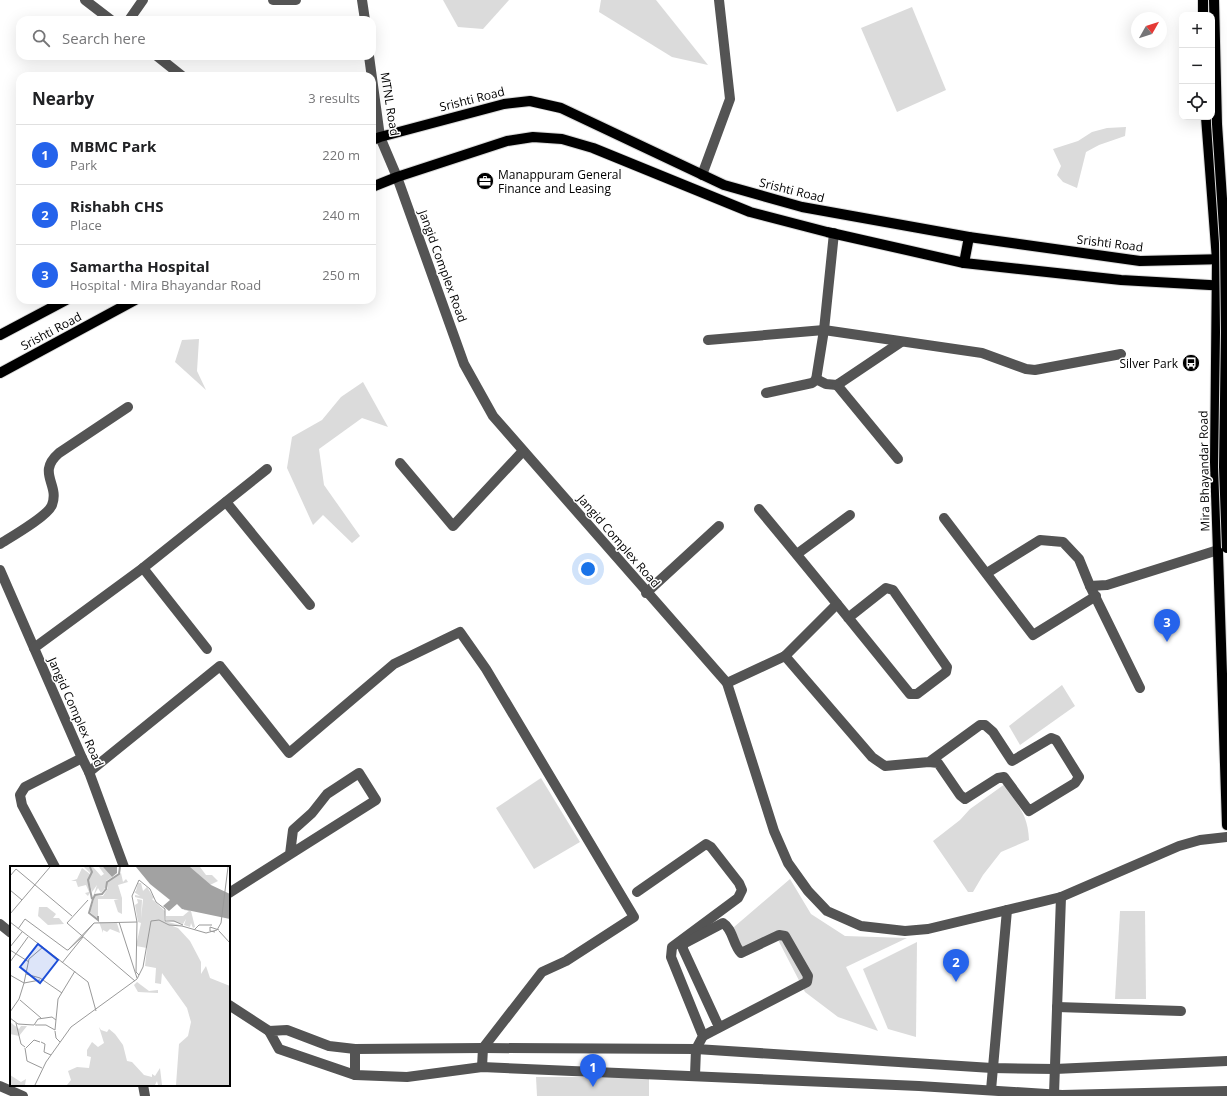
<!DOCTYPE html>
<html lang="en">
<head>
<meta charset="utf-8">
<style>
  :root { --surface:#fff; --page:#f2f2f2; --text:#202124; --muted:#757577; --line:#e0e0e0; --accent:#2563eb }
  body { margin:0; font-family:"Open Sans",sans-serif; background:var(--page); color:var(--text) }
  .controls { position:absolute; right:12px; top:12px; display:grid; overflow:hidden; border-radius:8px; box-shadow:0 4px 16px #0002 }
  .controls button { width:36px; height:36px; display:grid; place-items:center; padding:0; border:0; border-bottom:1px solid var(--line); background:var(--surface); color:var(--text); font:20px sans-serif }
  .compass { position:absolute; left:1131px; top:12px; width:36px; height:36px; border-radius:50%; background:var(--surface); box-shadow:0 4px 16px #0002; rotate:51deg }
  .you { position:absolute; left:588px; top:569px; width:14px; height:14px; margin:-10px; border:3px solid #fff; border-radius:50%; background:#1a73e8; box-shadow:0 0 0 6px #1a73e833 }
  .badge { display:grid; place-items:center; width:26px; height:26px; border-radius:50%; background:var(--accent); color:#fff; font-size:13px; font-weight:700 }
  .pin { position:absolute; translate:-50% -33px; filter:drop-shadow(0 1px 2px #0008) }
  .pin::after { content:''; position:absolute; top:21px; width:14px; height:12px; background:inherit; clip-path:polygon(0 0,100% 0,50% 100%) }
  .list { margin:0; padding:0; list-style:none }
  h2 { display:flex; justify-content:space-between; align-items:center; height:52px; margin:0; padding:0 16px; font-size:17px }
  h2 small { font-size:13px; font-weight:400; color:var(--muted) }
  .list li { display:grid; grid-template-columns:26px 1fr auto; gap:12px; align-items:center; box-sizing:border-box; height:60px; padding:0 16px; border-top:1px solid var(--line) }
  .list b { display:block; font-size:15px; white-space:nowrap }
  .list p { margin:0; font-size:13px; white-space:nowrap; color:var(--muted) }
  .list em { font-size:13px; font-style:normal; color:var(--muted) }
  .icon { flex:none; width:22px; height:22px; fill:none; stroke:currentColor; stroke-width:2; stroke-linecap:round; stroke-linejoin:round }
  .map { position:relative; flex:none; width:1227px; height:1096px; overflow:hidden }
  .search { position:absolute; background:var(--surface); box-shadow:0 4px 16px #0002; left:16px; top:16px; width:360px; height:44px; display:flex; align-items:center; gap:10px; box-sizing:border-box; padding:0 14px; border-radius:12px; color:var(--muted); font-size:15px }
  .panel { position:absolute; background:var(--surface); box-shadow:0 4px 16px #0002; left:16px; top:72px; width:360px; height:232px; border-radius:12px }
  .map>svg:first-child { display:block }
</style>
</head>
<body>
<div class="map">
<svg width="1227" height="1096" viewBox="0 0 1227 1096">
  <rect width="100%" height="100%" fill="#fff"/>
  <!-- green -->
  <g fill="#dbdbdb">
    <path d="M443 0H509L483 29 458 27Z"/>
    <path d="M601 0H656L708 65 672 57 599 12Z"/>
    <path d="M912 7 946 90 897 112 861 28Z"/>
    <path d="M1126 127 1125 136 1099 145 1086 152 1077 188 1063 182 1057 175 1061 166 1053 149 1078 141 1092 132 1107 128Z"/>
    <path d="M199 339 197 371 206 390 175 362 182 340Z"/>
    <path d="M363 382 388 427 362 418 319 449 324 485 360 536 352 543 323 515 313 525 287 468 292 437 322 420 341 397Z"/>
    <path d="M1062 685 1075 706 1020 745 1009 726Z"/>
    <path d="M541 778 580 842 534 869 496 808Z"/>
    <path d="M1005 784C1017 806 1028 813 1029 840L1001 852 983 875 973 892H968L933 841 960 820 970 809Z"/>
    <path d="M790 879 811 914 845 936 907 938 846 967 878 1031 838 1017 805 992 775 934 742 949 734 927Z"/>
    <path d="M1120 911H1145L1146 999H1115Z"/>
    <path d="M917 942 916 1037 888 1029 863 969Z"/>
    <path d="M536 1077H649V1096H537Z"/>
  </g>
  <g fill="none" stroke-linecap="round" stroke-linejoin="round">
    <defs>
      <g id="major">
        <path d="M1203 0V15"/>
        <path d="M1206 117 1217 260 1215 462 1227 825"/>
        <path d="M372 140 380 137 504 104 530 101 561 108 724 185 802 207 969 237 1140 261 1227 259"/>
        <path d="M372 187 397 177 507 141 533 137 562 139 593 148 750 212 827 232 964 263 1121 280 1227 286"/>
        <path d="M964 263 969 237"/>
        <path d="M0 335 66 300"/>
        <path d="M0 373 135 300"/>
      </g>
    </defs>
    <!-- major casing -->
    <use href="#major" stroke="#dbdbdb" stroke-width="12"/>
    <!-- minor -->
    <g stroke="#545454" stroke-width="10">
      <path d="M85 0 111 20"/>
      <path d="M273 0H296"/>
      <path d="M362 0 365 20"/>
      <path d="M129 20 143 0"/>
      <path d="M157 56 182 76"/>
      <path d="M369 56 380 137 397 177 464 364 493 416 727 683 774 831 788 863 808 891 827 911 861 926 905 931 928 929 1061 897 1179 846 1200 840 1227 837"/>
      <path d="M702 175 730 99 719 0"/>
      <path d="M708 340 824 330 982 353 1026 369 1035 370 1121 354"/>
      <path d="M816 379 826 384 837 385 901 342"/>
      <path d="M837 385 898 459"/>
      <path d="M766 393 812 383 816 380 824 330 834 233"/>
      <path d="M400 463 453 526 523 451"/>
      <path d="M226 502 310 605"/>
      <path d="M759 509C810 570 860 632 910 694H917L946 672 947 667 893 590 886 588 848 618"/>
      <path d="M944 518 1033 635 1096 596"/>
      <path d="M0 544C11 537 48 516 52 505 60 484 36 473 59 453L128 407"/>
      <path d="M797 554 850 515"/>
      <path d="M143 568 207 649"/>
      <path d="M0 570 82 758 89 772 124 867"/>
      <path d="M987 573 1040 540 1063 542 1079 559 1090 586 1140 688"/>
      <path d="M1090 586 1107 585 1218 550"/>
      <path d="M646 593 719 526"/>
      <path d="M34 648 143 568 267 469"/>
      <path d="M785 656 837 604"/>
      <path d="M727 683 785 656 872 757 885 766 929 762 938 763 960 795 965 799 998 778 1004 777 1029 811 1075 783 1079 777 1056 740 1051 738 1012 761 993 732 985 725H980L929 762"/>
      <path d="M89 772 220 666 289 753 394 664 460 632 486 669 634 917 566 961 542 972 483 1048 482 1067"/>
      <path d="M55 867 22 805 20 795 25 787 82 758"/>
      <path d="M637 892 706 844 711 847 739 883 742 890 738 898 672 947 671 957 703 1036 696 1049 695 1075"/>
      <path d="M229 893 376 800 359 773 327 794 312 813 293 830 290 854"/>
      <path d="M0 924 11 933"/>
      <path d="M229 1005 269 1031"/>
      <path d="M1057 1007 1181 1011"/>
      <path d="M703 1036 807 982 808 976 785 936 779 935 741 953C733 945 733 929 723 923L683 944V949L719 1027"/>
      <path d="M1227 1061 1055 1069 992 1068 696 1049 483 1048 355 1049 329 1046 287 1030 269 1031 279 1049 355 1075 407 1077 482 1067 919 1086 1062 1095 1227 1091"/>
      <path d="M355 1075V1049"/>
      <path d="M143 1085 145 1096"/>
      <path d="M0 1086 23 1096"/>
      <path d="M991 1090 1007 910"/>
      <path d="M1054 1094 1061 897"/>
    </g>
    <!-- major -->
    <use href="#major" stroke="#000" stroke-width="10"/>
    <defs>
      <path id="major-bridge" d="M1214 0 1217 124 1225 243 1226 332 1224 467 1227 548"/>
    </defs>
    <!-- major-bridge casing -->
    <use href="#major-bridge" stroke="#dbdbdb" stroke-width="12" stroke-linecap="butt"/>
    <!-- major-bridge -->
    <use href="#major-bridge" stroke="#000" stroke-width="10"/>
  </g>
  <!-- icons -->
  <defs>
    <symbol id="office-disc" viewBox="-11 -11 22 22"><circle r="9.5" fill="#000" stroke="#fff"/><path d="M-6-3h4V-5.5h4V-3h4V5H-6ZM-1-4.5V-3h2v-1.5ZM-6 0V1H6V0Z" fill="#fff"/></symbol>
    <symbol id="bus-disc" viewBox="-11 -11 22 22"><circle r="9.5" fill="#000" stroke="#fff"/><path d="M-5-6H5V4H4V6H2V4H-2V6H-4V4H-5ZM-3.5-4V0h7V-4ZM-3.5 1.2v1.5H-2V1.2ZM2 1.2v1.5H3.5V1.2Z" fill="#fff"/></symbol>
  </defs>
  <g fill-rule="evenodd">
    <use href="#office-disc" x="475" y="171" width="20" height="20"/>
    <use href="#bus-disc" x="1181" y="353" width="20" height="20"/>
  </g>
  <g text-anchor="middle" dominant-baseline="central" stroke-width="3" stroke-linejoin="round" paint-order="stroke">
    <!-- street labels -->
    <g font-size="12" fill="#000" stroke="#fff">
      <text transform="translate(472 99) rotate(-14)">Srishti Road</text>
      <text transform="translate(390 104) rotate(81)">MTNL Road</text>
      <text transform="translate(792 190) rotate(14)">Srishti Road</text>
      <text transform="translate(1110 243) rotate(7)">Srishti Road</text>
      <text transform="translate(443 266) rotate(70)">Jangid Complex Road</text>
      <text transform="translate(51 331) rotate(-28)">Srishti Road</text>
      <text transform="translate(1204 471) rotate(-91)">Mira Bhayandar Road</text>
      <text transform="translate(619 541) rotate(49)">Jangid Complex Road</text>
      <text transform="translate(76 712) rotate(66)">Jangid Complex Road</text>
    </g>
    <!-- poi labels -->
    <g font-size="12" fill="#000" stroke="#fff" text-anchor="start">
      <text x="498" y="174">Manappuram General<tspan x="498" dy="14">Finance and Leasing</tspan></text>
      <text x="1178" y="363" text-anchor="end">Silver Park</text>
    </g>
  </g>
  <!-- overview -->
  <g transform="translate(10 866)">
    <rect width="220" height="220" fill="#fff"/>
    <path d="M74 1H83L91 10 94 8 89 1H93L102 11 107 8 96 15V21L91 27 88 22 83 31 87 19 82 26 80 19 78 16 81 24 78 30 75 27 79 26 76 19 68 21 66 15H61L67 13 72 2 80 8 79 13 81 8ZM178 1H190L196 9H202L208 15 200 19ZM111 7 113 16 116 13 118 16 108 19 112 32V48L108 46 104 34 109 33H88V53L80 46 85 30H93L98 22 97 16ZM128 17H131L133 25 137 21 144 32 142 33 155 45 154 55 174 60 160 59 168 62 180 75 191 96V108L196 100 200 112 220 120V219H166L169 178 178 170 181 156 177 142 152 107 151 118 145 117 146 102 135 100 137 82 126 80 131 57 128 56 125 39 128 37 127 33 132 34 131 53 133 33 125 31V29L130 30 124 26 126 25ZM29 41H37L46 48 43 52H49L54 58 38 59 28 50ZM174 42 181 45 185 61 183 62 181 57 180 61 174 59 176 53 173 58 156 54V50H173L179 45 174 44ZM89 56 107 57 110 67 100 63 97 66 93 64V67ZM127 116 139 125 148 124V127L128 126 124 119ZM0 156 9 163 11 160H17L9 170 0 168ZM89 161 91 164 97 166 99 163 105 168 113 179 117 195 122 196 134 209 142 211V208L145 210 150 202 152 219H148L147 215 145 219H57L61 214 58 205 67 201 79 202 81 191 77 190V184L82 176 88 181 94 177ZM0 209 11 216 16 213 15 219H0Z" fill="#dbdbdb"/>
    <path d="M93 1H107V7L102 11ZM126 1H180L201 19 220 28V53L172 43 167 38 159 45 153 40 160 34 140 18Z" fill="#a2a2a2"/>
    <path fill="none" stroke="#a2a2a2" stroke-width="2" d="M80 1 82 6 78 14 82 33M88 50V54L79 47 83 33 85 29 92 28 96 23 97 16 109 8 110 1"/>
    <path fill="none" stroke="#999" stroke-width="1" d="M0 10 6 3 62 50M0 24 12 34M78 34 57 57 125 115M0 48 40 1M0 56 78 116 86 145M109 56 127 112M84 57 127 56M8 63 15 53 57 84H58L72 71 84 57 58 84M184 64 189 59H202M209 65 220 77M205 66 200 65V61L209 64M0 81 12 66M0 84 19 96M0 96 18 71M52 97 73 71M16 108 30 112 52 127M0 109 14 117M129 109 126 106 127 56 122 30 129 14 140 23 146 36 155 43V55H164L173 59M14 117 30 114M14 117 19 93 33 81M10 134 31 152M0 146 9 133 14 117M0 152 8 158 24 159M6 157 11 178 15 181M24 159 28 153 42 151 46 154M25 159H36L45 164M45 164 48 133 65 105M45 165 46 172 50 176M31 176 35 178 34 186 41 189M15 182 17 195 32 202M16 182 24 174 30 176M25 219 36 196 61 161 127 113 133 101 141 55 149 54 159 59 172 60 196 67 207 64 211 57 218 1"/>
    <path fill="#1d4ed8" fill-opacity="0.15" stroke="#1d4ed8" stroke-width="2" d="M28 78 48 94 30 117 10 101Z"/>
    <rect width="220" height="220" fill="none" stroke="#000" stroke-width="2"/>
  </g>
</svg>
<div class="controls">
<button>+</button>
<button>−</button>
<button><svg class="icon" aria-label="locate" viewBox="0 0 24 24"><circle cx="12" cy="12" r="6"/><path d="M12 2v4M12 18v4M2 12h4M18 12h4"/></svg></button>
</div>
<svg class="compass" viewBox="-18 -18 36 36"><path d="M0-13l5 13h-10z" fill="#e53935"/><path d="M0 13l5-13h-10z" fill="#757577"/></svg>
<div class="you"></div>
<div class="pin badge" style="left:593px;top:1087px">1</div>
<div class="pin badge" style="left:956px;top:982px">2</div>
<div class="pin badge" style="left:1167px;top:642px">3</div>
<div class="search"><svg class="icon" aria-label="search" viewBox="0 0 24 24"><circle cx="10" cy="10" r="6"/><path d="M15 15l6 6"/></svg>Search here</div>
<section class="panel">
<h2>Nearby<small>3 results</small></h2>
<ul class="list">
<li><span class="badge">1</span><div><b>MBMC Park</b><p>Park</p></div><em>220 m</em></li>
<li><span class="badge">2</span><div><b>Rishabh CHS</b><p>Place</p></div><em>240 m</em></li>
<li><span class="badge">3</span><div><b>Samartha Hospital</b><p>Hospital · Mira Bhayandar Road</p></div><em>250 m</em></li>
</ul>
</section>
</div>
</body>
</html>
